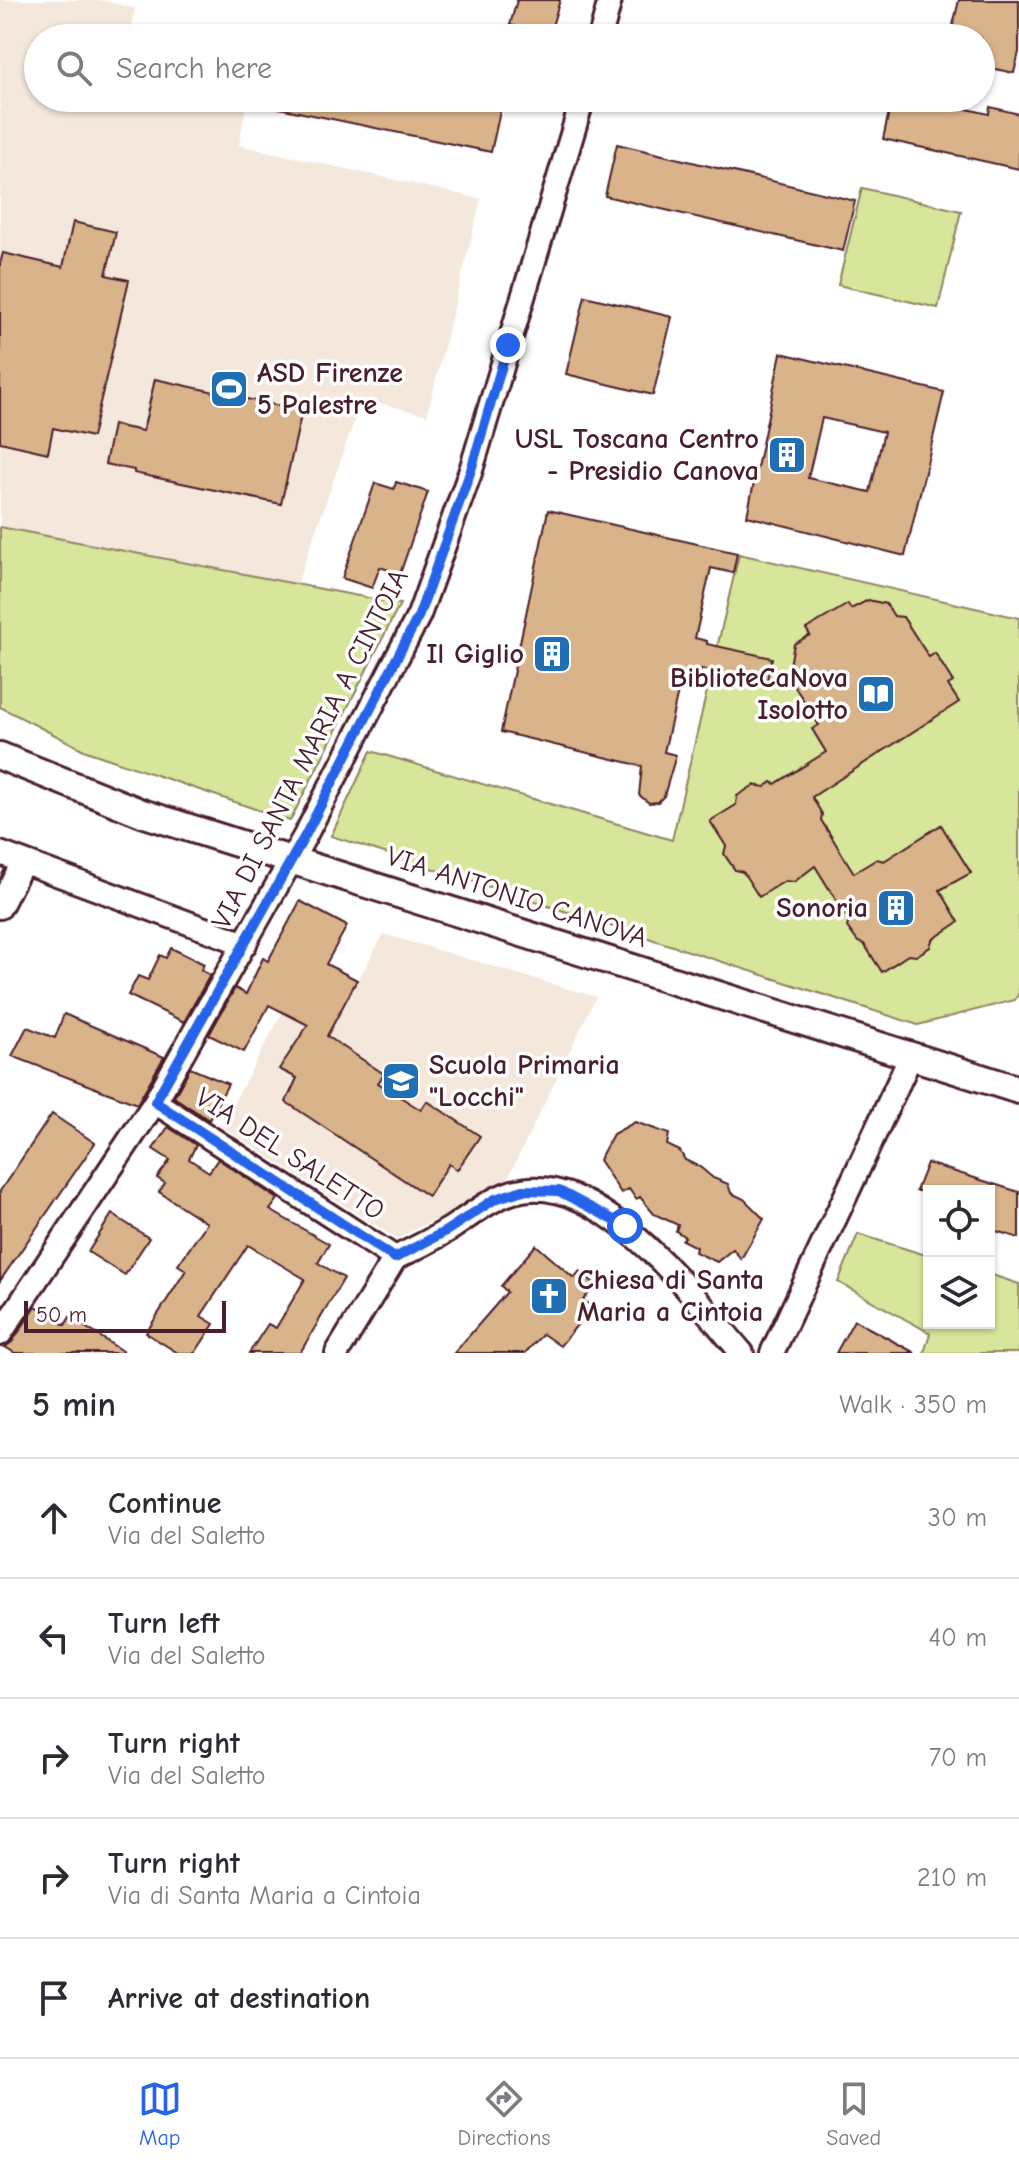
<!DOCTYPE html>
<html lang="en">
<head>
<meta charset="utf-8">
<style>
  :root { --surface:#fff; --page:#f7f7f7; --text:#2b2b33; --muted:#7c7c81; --line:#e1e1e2; --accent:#2563eb }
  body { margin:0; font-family:"Comic Neue",sans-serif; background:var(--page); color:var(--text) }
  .controls { position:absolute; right:24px; bottom:24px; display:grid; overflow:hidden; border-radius:0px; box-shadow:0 2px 6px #0004 }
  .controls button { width:72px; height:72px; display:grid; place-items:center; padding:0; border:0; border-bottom:2px solid var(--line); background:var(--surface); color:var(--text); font:40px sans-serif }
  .scale { position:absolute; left:24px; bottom:20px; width:202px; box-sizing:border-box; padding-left:8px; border:4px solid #4a1f2b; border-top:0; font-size:22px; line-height:28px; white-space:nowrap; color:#4a1f2b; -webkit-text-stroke:6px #fff; paint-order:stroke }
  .stop { position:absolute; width:24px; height:24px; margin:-18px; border:6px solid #2563eb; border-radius:50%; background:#fff }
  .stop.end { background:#2563eb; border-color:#fff; box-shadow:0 2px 8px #0008 }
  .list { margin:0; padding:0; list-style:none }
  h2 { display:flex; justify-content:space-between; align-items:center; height:104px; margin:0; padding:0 32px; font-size:34px }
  h2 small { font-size:26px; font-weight:400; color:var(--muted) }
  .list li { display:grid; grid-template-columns:52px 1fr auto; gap:24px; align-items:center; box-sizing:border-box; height:120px; padding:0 32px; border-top:2px solid var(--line) }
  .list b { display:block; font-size:30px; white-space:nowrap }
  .list p { margin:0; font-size:26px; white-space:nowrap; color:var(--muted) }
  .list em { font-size:26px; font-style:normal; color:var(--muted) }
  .icon { flex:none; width:44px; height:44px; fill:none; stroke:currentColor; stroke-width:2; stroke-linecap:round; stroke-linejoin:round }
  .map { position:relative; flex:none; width:1019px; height:1353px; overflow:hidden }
  .search { position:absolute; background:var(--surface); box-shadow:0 2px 6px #0004; left:24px; right:24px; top:24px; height:88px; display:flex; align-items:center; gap:20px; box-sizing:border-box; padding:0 28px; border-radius:44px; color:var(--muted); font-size:30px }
  .sheet { height:704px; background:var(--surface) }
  nav { display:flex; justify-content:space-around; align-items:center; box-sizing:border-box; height:112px; border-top:2px solid var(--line); background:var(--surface); font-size:22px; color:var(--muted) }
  nav a { display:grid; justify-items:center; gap:4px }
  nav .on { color:var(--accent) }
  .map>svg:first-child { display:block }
</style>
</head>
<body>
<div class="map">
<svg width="1019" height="1353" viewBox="0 0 1019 1353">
  <rect width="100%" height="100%" fill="#fff"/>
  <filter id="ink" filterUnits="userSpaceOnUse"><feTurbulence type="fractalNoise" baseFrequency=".0125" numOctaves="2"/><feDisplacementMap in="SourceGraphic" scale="16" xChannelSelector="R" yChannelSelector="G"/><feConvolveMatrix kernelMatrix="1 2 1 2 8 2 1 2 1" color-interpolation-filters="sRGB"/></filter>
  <g filter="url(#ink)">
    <!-- built -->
    <g fill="#f4e8dc">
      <path d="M0 0H99L135 8 129 38H38V98H232L247 101 239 145 481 199 427 415 362 399 297 584 0 527Z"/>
      <path d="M384 934 596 997 508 1178 468 1208 421 1226 397 1239 221 1126 283 1012 326 1036Z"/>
    </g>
    <!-- green -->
    <g fill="#d7e69a" stroke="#908262" stroke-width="2">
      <path d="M862 188 961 211 938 308 838 285Z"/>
      <path d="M0 527 400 604 290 821 86 751 0 707Z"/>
      <path d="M739 554 1019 618V993L1015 1000 918 1025 331 836 371 751 672 840Z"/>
      <path d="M858 1234 929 1256V1323H989V1274L1019 1284V1353H924L930 1333 838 1282Z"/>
    </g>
    <!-- building -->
    <g fill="#d9b38a" stroke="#4a1f2b" stroke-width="2" fill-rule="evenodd">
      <path d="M517 0H560L549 36 510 25Z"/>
      <path d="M959 0H1019V52L1014 73 981 66V38H950Z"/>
      <path d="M280 98H503L491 152 279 108Z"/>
      <path d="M892 98H919L989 114 990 107 1019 114V169L883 139Z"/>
      <path d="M617 144 855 201 843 251 605 196Z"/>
      <path d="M73 222 116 232 106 275 129 280 92 437 53 428 48 453 0 442V264L3 253 63 267Z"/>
      <path d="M585 296 672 317 653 395 566 374Z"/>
      <path d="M781 353 944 392 905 556 747 516ZM822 418 884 432 870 492 808 478Z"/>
      <path d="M155 379 302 411 281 504 134 473V470L105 464 113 425 143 431Z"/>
      <path d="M396 482 428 492 400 574 380 567 372 588 342 578 375 483 394 489Z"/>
      <path d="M548 510 737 553 733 573 711 568 695 638 707 641V644L772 658 766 685 701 669 698 682 681 679 664 752 676 755 664 796 658 802 649 803 639 795 642 766 501 732Z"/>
      <path d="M868 600 886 604 894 616 903 617 929 657 935 653 953 682 948 685 959 702 812 797 822 814 821 820 854 873 877 859 884 861 941 825 971 873 940 890 959 922 932 940 930 947 916 956 908 955 882 972 864 944 858 942 847 927 849 921 815 866 794 882 785 881 759 897 743 872 735 870 724 854 726 846 710 821 736 805 737 796 754 785 765 787 772 782 775 784 826 752 812 729 819 725 788 676 794 644 810 635 806 629 848 604 851 609Z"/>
      <path d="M300 901 347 926 326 964 357 980 327 1036 384 1074 378 1083 421 1110 427 1101 480 1136 457 1170 449 1164 428 1196 286 1102 297 1078 279 1069 308 1025 269 1005 244 1052 209 1035 235 988 246 994 263 958 268 961Z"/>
      <path d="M171 948 204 964 201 970 210 975 184 1022 128 995 138 976 148 980 160 955 166 958Z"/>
      <path d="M64 1014 164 1057 137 1104 12 1056 27 1027 55 1038Z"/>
      <path d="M190 1068 228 1084 209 1120 174 1097Z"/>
      <path d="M52 1114 95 1143 0 1281V1191Z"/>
      <path d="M635 1122 669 1134 667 1145 680 1151 685 1160 700 1167 713 1178 728 1184 731 1193 744 1199 764 1219 741 1259 733 1249 717 1262 695 1252 696 1247 682 1240 685 1237 676 1231 678 1225 654 1214 640 1197 636 1199 629 1189 621 1193 599 1160 613 1134Z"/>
      <path d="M168 1127 196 1145 189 1159 209 1172 218 1159 278 1199 270 1210 329 1244 318 1263 344 1278 300 1353H249L268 1324 276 1328 305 1279 248 1245 201 1316 214 1324 195 1353H178L146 1333 186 1270 178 1265 207 1223 159 1192 165 1183 157 1178 170 1160 153 1149Z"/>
      <path d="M927 1163 1019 1192V1238L989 1229V1191H916Z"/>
      <path d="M112 1214 149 1238 125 1275 88 1252Z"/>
      <path d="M536 1245 574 1278 580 1271 596 1285 583 1300 592 1307 560 1346 543 1334 525 1353H454L507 1292 501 1286Z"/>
      <path d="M36 1306 65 1325 70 1317 125 1353H15L5 1347 12 1342Z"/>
      <path d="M854 1320 915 1353H836Z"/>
    </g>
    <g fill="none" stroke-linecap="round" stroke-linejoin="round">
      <defs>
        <g id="minor">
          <path d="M600 38 610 0"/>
          <path d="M0 853 245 944"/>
          <path d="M0 907 23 862"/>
          <path d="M155 1102 395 1258"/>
          <path d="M395 1258C414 1249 432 1240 450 1229 470 1216 490 1199 513 1192 598 1166 694 1298 742 1353"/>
          <path d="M0 1334 155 1102 306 834 419 615 471 470 583 98"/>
          <path d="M337 1353 395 1258"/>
          <path d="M772 1353 911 1056"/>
        </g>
        <path id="tertiary" d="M0 756 142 813 1019 1090"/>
      </defs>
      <!-- minor casing -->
      <use href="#minor" stroke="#4a1f2b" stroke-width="28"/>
      <!-- tertiary casing -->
      <use href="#tertiary" stroke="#4a1f2b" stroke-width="32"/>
      <!-- minor -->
      <use href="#minor" stroke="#fff" stroke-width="22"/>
      <!-- tertiary -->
      <use href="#tertiary" stroke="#fff" stroke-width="26"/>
    </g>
  </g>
  <g fill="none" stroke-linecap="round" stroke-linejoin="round" filter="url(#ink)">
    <!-- route -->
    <path stroke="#2563eb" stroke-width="10" d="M508 345 471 470 419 615 306 834 155 1102 395 1258 446 1231 495 1199 523 1190 559 1191 625 1226"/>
  </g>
  <!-- icons -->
  <defs>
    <symbol id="stadium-square" viewBox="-11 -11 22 22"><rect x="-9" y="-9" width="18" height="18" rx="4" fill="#1f6fb2" stroke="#fff"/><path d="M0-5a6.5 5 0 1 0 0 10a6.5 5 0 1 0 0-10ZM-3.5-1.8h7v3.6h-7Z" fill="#fff"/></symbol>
    <symbol id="building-square" viewBox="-11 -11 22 22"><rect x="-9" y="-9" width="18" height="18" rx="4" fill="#1f6fb2" stroke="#fff"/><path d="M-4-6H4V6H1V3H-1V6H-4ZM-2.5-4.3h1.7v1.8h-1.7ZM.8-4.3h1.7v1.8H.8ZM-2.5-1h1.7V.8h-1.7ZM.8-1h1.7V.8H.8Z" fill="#fff"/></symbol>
    <symbol id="library-square" viewBox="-11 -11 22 22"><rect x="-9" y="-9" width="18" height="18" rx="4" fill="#1f6fb2" stroke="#fff"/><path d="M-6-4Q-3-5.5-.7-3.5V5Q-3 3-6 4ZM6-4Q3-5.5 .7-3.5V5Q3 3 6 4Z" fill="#fff"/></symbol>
    <symbol id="school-square" viewBox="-11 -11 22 22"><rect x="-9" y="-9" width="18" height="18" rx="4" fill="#1f6fb2" stroke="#fff"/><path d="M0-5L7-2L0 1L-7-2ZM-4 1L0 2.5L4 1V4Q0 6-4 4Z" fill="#fff"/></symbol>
    <symbol id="church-square" viewBox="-11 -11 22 22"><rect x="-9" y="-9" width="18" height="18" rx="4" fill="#1f6fb2" stroke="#fff"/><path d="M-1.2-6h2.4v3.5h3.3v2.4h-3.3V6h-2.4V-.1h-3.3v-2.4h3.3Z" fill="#fff"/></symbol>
  </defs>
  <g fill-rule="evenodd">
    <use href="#stadium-square" x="207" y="367" width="44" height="44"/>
    <use href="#building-square" x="765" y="433" width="44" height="44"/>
    <use href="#building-square" x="530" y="632" width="44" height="44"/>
    <use href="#library-square" x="854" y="672" width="44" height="44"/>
    <use href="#building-square" x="874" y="886" width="44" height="44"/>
    <use href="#school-square" x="379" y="1059" width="44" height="44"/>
    <use href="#church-square" x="527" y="1274" width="44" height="44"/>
  </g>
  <g text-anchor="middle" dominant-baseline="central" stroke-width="7" stroke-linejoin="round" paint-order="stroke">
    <!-- poi labels -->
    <g font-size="28" font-weight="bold" fill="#4a1f2b" stroke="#fff" text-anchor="end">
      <text x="257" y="373" text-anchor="start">ASD Firenze<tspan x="257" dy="32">5 Palestre</tspan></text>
      <text x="759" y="439">USL Toscana Centro<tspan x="759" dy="32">- Presidio Canova</tspan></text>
      <text x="524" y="654">Il Giglio</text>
      <text x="848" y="678">BiblioteCaNova<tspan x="848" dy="32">Isolotto</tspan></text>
      <text x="868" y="908">Sonoria</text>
      <text x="429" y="1065" text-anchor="start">Scuola Primaria<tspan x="429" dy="32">"Locchi"</tspan></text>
      <text x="577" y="1280" text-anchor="start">Chiesa di Santa<tspan x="577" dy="32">Maria a Cintoia</tspan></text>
    </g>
    <!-- street labels -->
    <g font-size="28" fill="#4a1f2b" stroke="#fff">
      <text transform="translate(310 749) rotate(-63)">VIA DI SANTA MARIA A CINTOIA</text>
      <text transform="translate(517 897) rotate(18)">VIA ANTONIO CANOVA</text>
      <text transform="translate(290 1154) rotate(33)">VIA DEL SALETTO</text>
    </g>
  </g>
</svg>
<div class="controls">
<button><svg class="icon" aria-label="locate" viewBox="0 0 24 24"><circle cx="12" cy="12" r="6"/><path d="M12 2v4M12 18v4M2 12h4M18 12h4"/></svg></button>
<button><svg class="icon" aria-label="layers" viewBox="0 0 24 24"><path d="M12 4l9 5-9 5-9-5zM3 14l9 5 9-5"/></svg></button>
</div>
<div class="scale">50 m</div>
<div class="stop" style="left:625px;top:1226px"></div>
<div class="stop end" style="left:508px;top:345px"></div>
<div class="search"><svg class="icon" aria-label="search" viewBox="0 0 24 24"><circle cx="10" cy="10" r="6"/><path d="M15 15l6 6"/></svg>Search here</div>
</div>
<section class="sheet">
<h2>5 min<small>Walk · 350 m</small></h2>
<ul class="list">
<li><svg class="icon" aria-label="ahead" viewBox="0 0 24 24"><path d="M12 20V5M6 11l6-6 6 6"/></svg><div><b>Continue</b><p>Via del Saletto</p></div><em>30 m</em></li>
<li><svg class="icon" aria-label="left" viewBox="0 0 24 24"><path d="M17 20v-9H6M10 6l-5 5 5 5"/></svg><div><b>Turn left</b><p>Via del Saletto</p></div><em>40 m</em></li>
<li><svg class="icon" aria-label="right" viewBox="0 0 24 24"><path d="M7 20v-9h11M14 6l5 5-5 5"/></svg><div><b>Turn right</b><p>Via del Saletto</p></div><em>70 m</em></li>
<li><svg class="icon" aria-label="right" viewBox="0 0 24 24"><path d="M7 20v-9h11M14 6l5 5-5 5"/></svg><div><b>Turn right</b><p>Via di Santa Maria a Cintoia</p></div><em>210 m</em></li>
<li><svg class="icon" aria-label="arrive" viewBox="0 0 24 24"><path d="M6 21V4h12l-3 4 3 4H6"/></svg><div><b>Arrive at destination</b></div></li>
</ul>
</section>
<nav>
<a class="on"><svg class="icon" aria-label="map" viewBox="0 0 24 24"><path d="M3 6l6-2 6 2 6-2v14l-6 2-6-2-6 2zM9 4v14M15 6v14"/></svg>Map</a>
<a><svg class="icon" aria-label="directions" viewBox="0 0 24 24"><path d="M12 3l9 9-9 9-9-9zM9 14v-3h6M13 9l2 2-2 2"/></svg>Directions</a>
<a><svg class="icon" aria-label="saved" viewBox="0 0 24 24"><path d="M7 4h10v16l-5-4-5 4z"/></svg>Saved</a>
</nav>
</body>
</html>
